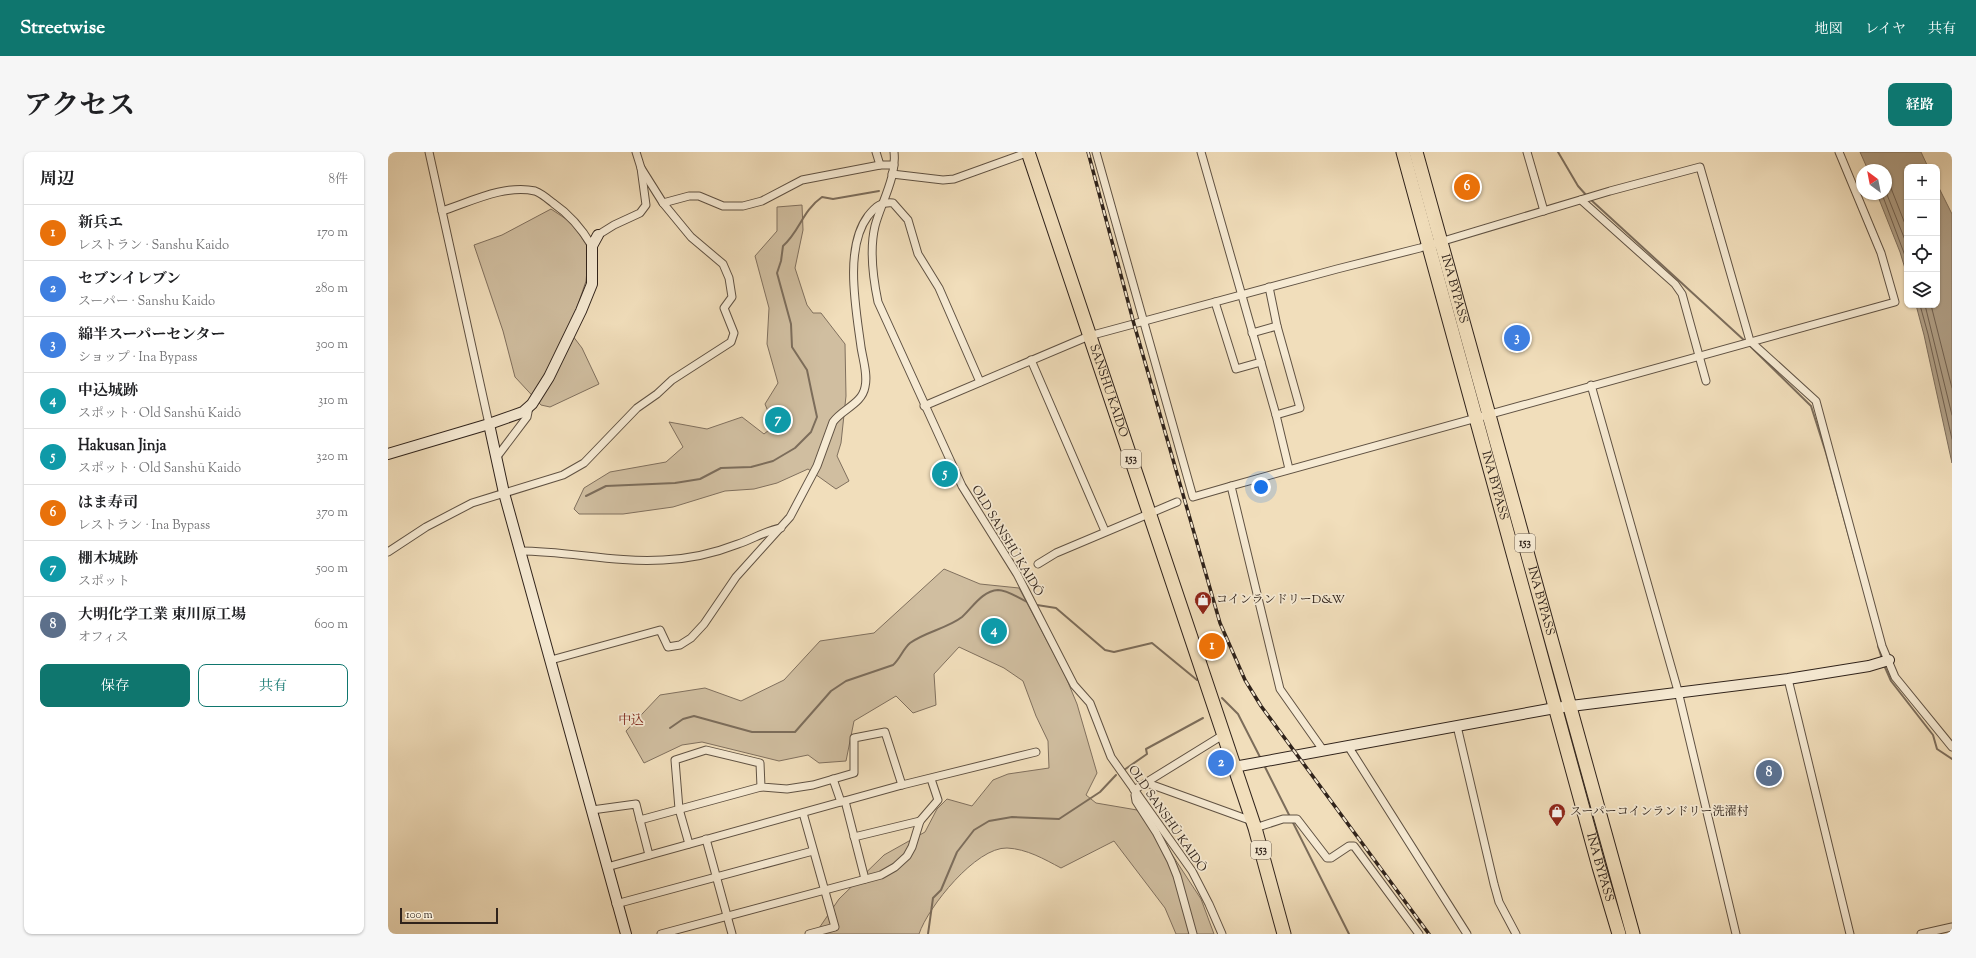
<!DOCTYPE html>
<html lang="ja">
<head>
<meta charset="utf-8">
<style>
  :root { --surface:#fff; --page:#f6f6f6; --text:#202124; --muted:#757577; --line:#e0e0e0; --accent:#0f766e }
  body { margin:0; font-family:"Sorts Mill Goudy","Noto Serif JP",serif; background:var(--page); color:var(--text) }
  .controls { position:absolute; right:12px; top:12px; display:grid; overflow:hidden; border-radius:8px; box-shadow:0 1px 3px #0004 }
  .controls button { width:36px; height:36px; display:grid; place-items:center; padding:0; border:0; border-bottom:1px solid var(--line); background:var(--surface); color:var(--text); font:20px sans-serif }
  .compass { position:absolute; left:1468px; top:12px; width:36px; height:36px; border-radius:50%; background:var(--surface); box-shadow:0 1px 3px #0004; rotate:328deg }
  .scale { position:absolute; left:12px; bottom:10px; width:98px; box-sizing:border-box; padding-left:4px; border:2px solid #30231b; border-top:0; font-size:11px; line-height:14px; white-space:nowrap; color:#30231b; -webkit-text-stroke:3px #f6ead3; paint-order:stroke }
  .you { position:absolute; left:873px; top:335px; width:14px; height:14px; margin:-10px; border:3px solid #fff; border-radius:50%; background:#1a73e8; box-shadow:0 0 0 6px #1a73e833 }
  .badge { display:grid; place-items:center; width:26px; height:26px; border-radius:50%; background:var(--accent); color:#fff; font-size:13px; font-weight:700 }
  .pin { position:absolute; translate:-50% -50%; border:2px solid #fff; box-shadow:0 1px 4px #0006 }
  .list { margin:0; padding:0; list-style:none }
  h2 { display:flex; justify-content:space-between; align-items:center; height:52px; margin:0; padding:0 16px; font-size:17px }
  h2 small { font-size:13px; font-weight:400; color:var(--muted) }
  .list li { display:grid; grid-template-columns:26px 1fr auto; gap:12px; align-items:center; box-sizing:border-box; height:56px; padding:0 16px; border-top:1px solid var(--line) }
  .list b { display:block; font-size:15px; white-space:nowrap }
  .list p { margin:0; font-size:13px; white-space:nowrap; color:var(--muted) }
  .list em { font-size:13px; font-style:normal; color:var(--muted) }
  .actions { display:flex; gap:8px; padding:12px 16px }
  .actions a { flex:1; padding:9px 0; border:1px solid var(--accent); border-radius:8px; text-align:center; font-size:14px; color:var(--accent) }
  .actions .main { background:var(--accent); color:#fff }
  .icon { flex:none; width:22px; height:22px; fill:none; stroke:currentColor; stroke-width:2; stroke-linecap:round; stroke-linejoin:round }
  .map { position:relative; flex:none; width:1564px; height:782px; overflow:hidden; border-radius:8px }
  header { display:flex; align-items:center; gap:24px; box-sizing:border-box; height:56px; padding:0 20px; background:var(--accent); color:#fff }
  header strong { font-size:19px }
  nav { display:flex; gap:22px; margin-inline-start:auto; font-size:14px }
  .intro { display:flex; align-items:center; justify-content:space-between; box-sizing:border-box; height:96px; padding:0 24px }
  h1 { margin:0; font-size:28px }
  .button { padding:10px 18px; border-radius:8px; background:var(--accent); color:#fff; font-size:14px; font-weight:700 }
  main { display:flex; gap:24px; padding:0 24px }
  aside { flex:1; background:var(--surface); border-radius:8px; box-shadow:0 1px 3px #0004 }
  .map>svg:first-child { display:block }
</style>
</head>
<body>
<header>
<strong>Streetwise</strong>
<nav><a>地図</a><a>レイヤ</a><a>共有</a></nav>
</header>
<div class="intro"><h1>アクセス</h1><a class="button">経路</a></div>
<main>
<aside>
<h2>周辺<small>8件</small></h2>
<ul class="list">
<li><span class="badge" style="background:#e8710a">1</span><div><b>新兵エ</b><p>レストラン · Sanshu Kaido</p></div><em>170 m</em></li>
<li><span class="badge" style="background:#3f7fe0">2</span><div><b>セブンイレブン</b><p>スーパー · Sanshu Kaido</p></div><em>280 m</em></li>
<li><span class="badge" style="background:#3f7fe0">3</span><div><b>綿半スーパーセンター</b><p>ショップ · Ina Bypass</p></div><em>300 m</em></li>
<li><span class="badge" style="background:#0f9aa8">4</span><div><b>中込城跡</b><p>スポット · Old Sanshū Kaidō</p></div><em>310 m</em></li>
<li><span class="badge" style="background:#0f9aa8">5</span><div><b>Hakusan Jinja</b><p>スポット · Old Sanshū Kaidō</p></div><em>320 m</em></li>
<li><span class="badge" style="background:#e8710a">6</span><div><b>はま寿司</b><p>レストラン · Ina Bypass</p></div><em>370 m</em></li>
<li><span class="badge" style="background:#0f9aa8">7</span><div><b>棚木城跡</b><p>スポット</p></div><em>500 m</em></li>
<li><span class="badge" style="background:#5c6f8a">8</span><div><b>大明化学工業 東川原工場</b><p>オフィス</p></div><em>600 m</em></li>
</ul>
<div class="actions"><a class="main">保存</a><a>共有</a></div>
</aside>
<div class="map">
<svg width="1564" height="782" viewBox="0 0 1564 782">
  <rect width="100%" height="100%" fill="#f1debb"/>
  <filter id="stains"><feTurbulence type="fractalNoise" baseFrequency=".005" numOctaves="4"/><feColorMatrix values="0 0 0 0 .2 0 0 0 0 .09 0 0 0 0 .02 0 0 0 .5 -.17"/></filter>
  <radialGradient id="worn" r=".72"><stop offset=".6" stop-color="#630" stop-opacity="0"/><stop offset="1" stop-color="#630" stop-opacity=".3"/></radialGradient>
  <!-- green -->
  <g fill="#d0bea0" stroke="#80705e">
    <path d="M414 53 415 78 407 116 419 153 425 161H433L457 192 458 244 453 291 449 304 461 329 448 337 420 317 389 331 366 337 337 339 285 355 235 362H191L186 357 196 336 222 320 278 310 295 295 281 270 319 277 354 265 376 282 386 274 377 252 390 231 379 192 381 156 367 104 389 79V55Z"/>
    <path d="M163 57 184 71 201 97 198 129 181 179 194 196 211 232 162 255 153 253 127 225 115 179 86 93 114 83Z"/>
    <path d="M556 417 592 432 631 436 677 523 689 552 709 621 698 643 708 651 749 658 783 701 813 747 826 782H788L777 756 726 689 673 716C656 707 639 697 619 696 588 695 540 755 531 782H427L451 747 496 703 537 680 549 657 559 647 584 654 605 628 620 622 661 616 660 589 648 564 635 529 616 516 571 495 546 522 548 553 525 561 508 544 466 569 458 609 431 611 420 603 391 609 314 590 294 593 256 611 238 579 272 543 317 536 353 549 396 528 432 489 486 481Z"/>
  </g>
  <!-- water -->
  <g fill="#af9e85" stroke="#7c6d5b">
    <path d="M1472 0H1533L1540 15H1519V123L1512 100 1489 42H1498V18H1480Z"/>
    <path d="M1549 32 1564 62V311L1536 183 1528 153H1549Z"/>
  </g>
  <g fill="none" stroke-linecap="round" stroke-linejoin="round">
    <!-- shore -->
    <g stroke="#706050" stroke-width="1">
      <path d="M1498 30 1503 36 1519 77"/>
      <path d="M1498 40 1519 93"/>
      <path d="M1494 42 1519 109"/>
      <path d="M1532 153 1540 182 1564 287"/>
      <path d="M1537 153 1564 263"/>
      <path d="M1543 153 1564 236"/>
    </g>
    <!-- stream -->
    <g stroke="#7c6d5b" stroke-width="2">
      <path d="M1170 0 1190 34 1199 44"/>
      <path d="M1202 47 1358 190"/>
      <path d="M1361 193 1423 254 1438 301 1468 410"/>
      <path d="M198 344 218 334 287 331 312 327 333 316 363 315 385 309 407 296 423 280 429 265 424 242 419 218 404 195 403 172 389 121 393 109 395 94C412 79 414 59 434 45L445 47 491 39"/>
      <path d="M649 453 668 456 717 498 726 500 764 491 809 528"/>
      <path d="M1490 494 1494 507"/>
      <path d="M1496 513 1503 529 1545 583 1549 597 1564 607"/>
      <path d="M834 546 850 562 873 607"/>
      <path d="M282 576 295 567 306 564 364 580H407L443 539 458 529 505 513C512 507 515 497 522 491 537 480 560 476 574 465 585 455 594 439 610 438 620 438 632 447 641 451"/>
      <path d="M876 613 961 782"/>
      <path d="M736 618 759 602 758 597 815 566"/>
      <path d="M540 782 545 746 553 738 569 700 586 678 601 669 624 665 671 667 712 640 728 623"/>
    </g>
    <defs>
      <g id="street">
        <path d="M41 0 101 272"/>
        <path d="M488 0 492 13"/>
        <path d="M506 0C509 25 493 51 487 74 481 99 485 126 490 150L574 334 629 422 686 533 702 551 723 605 804 719 821 752 834 782"/>
        <path d="M708 0 805 345 843 334"/>
        <path d="M813 0 888 263 901 317"/>
        <path d="M1139 0 1156 59"/>
        <path d="M504 22 555 28 566 27 641 0"/>
        <path d="M1193 48 1287 132 1294 142 1318 229"/>
        <path d="M275 51 301 44H311L335 54H355L374 49 414 28 492 13H506"/>
        <path d="M54 59C82 50 117 32 147 39 153 41 160 47 165 51 181 62 194 77 204 94"/>
        <path d="M210 83 226 73 252 61 258 53 253 16 248 0"/>
        <path d="M881 135 889 174 912 256 888 263"/>
        <path d="M827 150 848 217 873 210"/>
        <path d="M864 181 889 174"/>
        <path d="M643 208 717 379"/>
        <path d="M1203 233 1290 539 1348 782"/>
        <path d="M536 254 701 184 949 117 1032 96 1222 39 1312 15 1362 189 1428 249 1494 494 1507 525 1564 595"/>
        <path d="M108 306 139 265 141 255"/>
        <path d="M132 399C180 399 227 411 275 408 301 407 327 401 350 392 365 387 377 379 393 376"/>
        <path d="M0 400 38 375 84 351 175 323 196 311 249 256 269 242 284 228 343 190 346 181 336 156 344 145 341 126 335 112 303 85 275 51 253 16"/>
        <path d="M650 412 668 401 789 350"/>
        <path d="M163 508 272 478 280 495 292 493 303 486 316 472 348 425 402 365 429 314 445 270C454 257 474 252 477 235 480 223 475 208 473 195 468 157 456 96 480 64 488 54 493 50 505 51L520 68 530 102 551 136 592 230"/>
        <path d="M1400 527 1462 782"/>
        <path d="M1069 574 1106 732 1111 750 1128 782"/>
        <path d="M960 594 1079 782"/>
        <path d="M935 598 892 537 843 334 1507 150 1493 101 1451 0"/>
        <path d="M445 627 453 650"/>
        <path d="M759 631 864 669"/>
        <path d="M746 638 835 583"/>
        <path d="M747 643 748 649 768 680 783 709 789 724 805 782"/>
        <path d="M457 649 477 727"/>
        <path d="M204 658 248 652 252 668 373 635"/>
        <path d="M415 661 447 775 421 782"/>
        <path d="M252 668 261 703"/>
        <path d="M867 676 895 667H909L939 706H943L961 694H966L1031 782"/>
        <path d="M466 685 532 669"/>
        <path d="M318 687 344 782"/>
        <path d="M301 692 291 657 287 608 318 598 372 611 373 635 399 637 425 633 466 621V586L497 580 514 633"/>
        <path d="M219 715 514 633 648 600"/>
        <path d="M228 752 425 699"/>
        <path d="M273 782 493 723 507 715 519 704 524 695 532 669 550 648 543 627"/>
        <path d="M1533 782 1564 775"/>
      </g>
      <g id="secondary">
        <path d="M101 272 116 341 238 782"/>
        <path d="M0 302 101 272 135 260 144 252 161 225 193 159 204 132V94L210 83"/>
        <path d="M846 615 1167 556 1400 527 1481 514 1501 508"/>
      </g>
      <g id="highway">
        <path id="s1" d="M640 0 867 676 896 782"/>
        <path id="s2" d="M1015 0 1211 715 1231 782"/>
        <path id="s3" d="M1028 0 1245 782"/>
      </g>
    </defs>
    <!-- street casing -->
    <use href="#street" stroke="#605243" stroke-width="9"/>
    <!-- secondary casing -->
    <use href="#secondary" stroke="#30231b" stroke-width="12"/>
    <!-- highway casing -->
    <use href="#highway" stroke="#30231b" stroke-width="15"/>
    <!-- street -->
    <use href="#street" stroke="#f6ead3" stroke-width="7"/>
    <!-- secondary -->
    <use href="#secondary" stroke="#f6ead3" stroke-width="10"/>
    <!-- highway -->
    <use href="#highway" stroke="#f1debb" stroke-width="13"/>
    <defs>
      <path id="rail" d="M700 0 746 172 832 471 857 528 873 554 1041 782"/>
    </defs>
    <!-- rail casing -->
    <use href="#rail" stroke="#30231b" stroke-width="3.5"/>
    <!-- rail -->
    <use href="#rail" stroke="#f6ead3" stroke-width="2" stroke-dasharray="6" stroke-linecap="butt"/>
  </g>
  <!-- icons -->
  <defs>
    <symbol id="shop-pin" viewBox="-11 -11 22 30"><path d="M0 17L-7.5 6A9.5 9.5 0 1 1 7.5 6Z" fill="#8f2418" stroke="#f6ead3"/><path d="M-5-2.5h2.3a2.7 3.5 0 0 1 5.4 0H5L5.5 6h-11ZM-1.5-2.5h3a1.5 2.3 0 0 0-3 0Z" fill="#fff"/></symbol>
  </defs>
  <g fill-rule="evenodd">
    <use href="#shop-pin" x="805" y="438" width="20" height="27"/>
    <use href="#shop-pin" x="1159" y="650" width="20" height="27"/>
  </g>
  <g text-anchor="middle" dominant-baseline="central" stroke-width="3.5" stroke-linejoin="round" paint-order="stroke">
    <!-- shield labels -->
    <g fill="#f6ead3" stroke="#6b5f52" stroke-width="1">
      <rect x="733" y="298" width="20" height="18" rx="3"/>
      <rect x="1127" y="382" width="20" height="18" rx="3"/>
      <rect x="863" y="689" width="20" height="18" rx="3"/>
    </g>
    <g font-size="11" font-weight="bold" fill="#30231b">
      <text x="743" y="307">153</text>
      <text x="1137" y="391">153</text>
      <text x="873" y="698">153</text>
    </g>
    <!-- street labels -->
    <g font-size="12" fill="#30231b" stroke="#f6ead3">
      <text stroke="none"><textPath href="#s3" startOffset="142">INA BYPASS</textPath></text>
      <text stroke="none"><textPath href="#s1" startOffset="252">SANSHU KAIDO</textPath></text>
      <text stroke="none"><textPath href="#s2" startOffset="346">INA BYPASS</textPath></text>
      <text transform="translate(619 389) rotate(59)">OLD SANSHŪ KAIDŌ</text>
      <text stroke="none"><textPath href="#s3" startOffset="466">INA BYPASS</textPath></text>
      <text transform="translate(779 667) rotate(55)">OLD SANSHŪ KAIDŌ</text>
      <text stroke="none"><textPath href="#s2" startOffset="742">INA BYPASS</textPath></text>
    </g>
    <!-- poi labels -->
    <g font-size="12" fill="#30231b" stroke="#f6ead3" text-anchor="start">
      <text x="828" y="448">コインランドリーD&amp;W</text>
      <text x="1182" y="660">スーパーコインランドリー洗濯村</text>
    </g>
    <!-- neighbourhood labels -->
    <g font-size="13" fill="#7a1f14" stroke="#f6ead3">
      <text x="243" y="569">中込</text>
    </g>
  </g>
  <rect width="100%" height="100%" filter="url(#stains)"/>
  <rect width="100%" height="100%" fill="url(#worn)"/>
</svg>
<div class="controls">
<button>+</button>
<button>−</button>
<button><svg class="icon" aria-label="locate" viewBox="0 0 24 24"><circle cx="12" cy="12" r="6"/><path d="M12 2v4M12 18v4M2 12h4M18 12h4"/></svg></button>
<button><svg class="icon" aria-label="layers" viewBox="0 0 24 24"><path d="M12 4l9 5-9 5-9-5zM3 14l9 5 9-5"/></svg></button>
</div>
<svg class="compass" viewBox="-18 -18 36 36"><path d="M0-13l5 13h-10z" fill="#e53935"/><path d="M0 13l5-13h-10z" fill="#757577"/></svg>
<div class="scale">100 m</div>
<div class="you"></div>
<div class="pin badge" style="left:824px;top:494px;background:#e8710a">1</div>
<div class="pin badge" style="left:833px;top:611px;background:#3f7fe0">2</div>
<div class="pin badge" style="left:1129px;top:186px;background:#3f7fe0">3</div>
<div class="pin badge" style="left:606px;top:479px;background:#0f9aa8">4</div>
<div class="pin badge" style="left:557px;top:322px;background:#0f9aa8">5</div>
<div class="pin badge" style="left:1079px;top:35px;background:#e8710a">6</div>
<div class="pin badge" style="left:390px;top:268px;background:#0f9aa8">7</div>
<div class="pin badge" style="left:1381px;top:621px;background:#5c6f8a">8</div>
</div>
</main>
</body>
</html>
